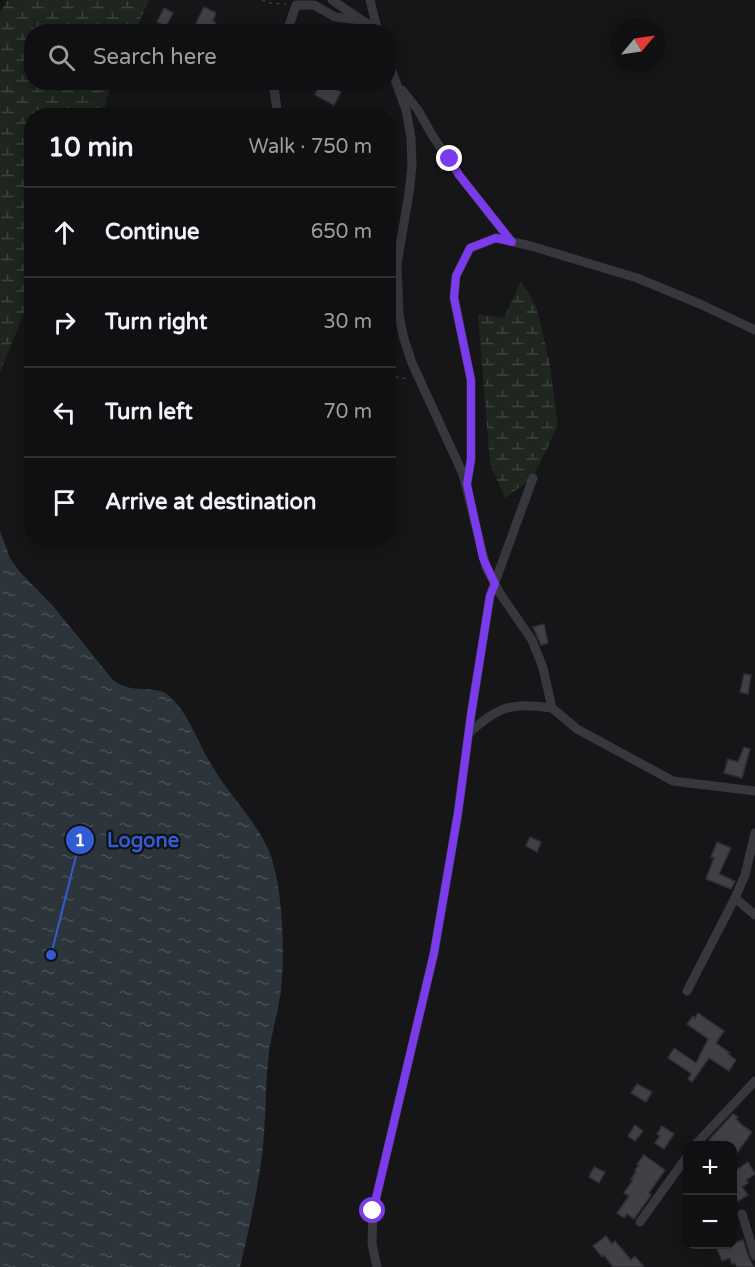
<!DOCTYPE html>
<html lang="en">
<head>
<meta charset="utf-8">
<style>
  :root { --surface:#101012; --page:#19191b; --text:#f1f3f6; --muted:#9c9d9f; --line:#303032 }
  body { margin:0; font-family:"Varela Round",sans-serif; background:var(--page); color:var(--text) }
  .controls { position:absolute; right:18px; bottom:18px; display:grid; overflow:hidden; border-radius:12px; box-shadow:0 3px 15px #0003 }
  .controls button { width:54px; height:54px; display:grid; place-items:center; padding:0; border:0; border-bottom:2px solid var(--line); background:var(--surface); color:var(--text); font:30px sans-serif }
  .compass { position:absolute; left:611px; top:18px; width:54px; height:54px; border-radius:50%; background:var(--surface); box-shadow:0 3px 15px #0003; rotate:61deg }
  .stop { position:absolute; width:18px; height:18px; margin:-14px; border:4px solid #7c3aed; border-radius:50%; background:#fff }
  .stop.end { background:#7c3aed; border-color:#fff; box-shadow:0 2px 6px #0008 }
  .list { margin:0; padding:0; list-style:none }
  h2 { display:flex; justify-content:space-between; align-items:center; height:78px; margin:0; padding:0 24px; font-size:26px }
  h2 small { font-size:20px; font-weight:400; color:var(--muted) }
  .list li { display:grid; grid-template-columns:39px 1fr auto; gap:18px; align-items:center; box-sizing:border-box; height:90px; padding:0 24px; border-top:2px solid var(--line) }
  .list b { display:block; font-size:22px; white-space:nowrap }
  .list em { font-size:20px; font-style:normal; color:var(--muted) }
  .icon { flex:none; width:33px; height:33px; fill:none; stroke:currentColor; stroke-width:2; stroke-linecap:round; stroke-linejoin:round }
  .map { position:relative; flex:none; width:755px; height:1267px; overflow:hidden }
  .search { position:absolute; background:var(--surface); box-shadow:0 3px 15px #0003; left:24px; top:24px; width:372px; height:66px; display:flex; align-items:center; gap:15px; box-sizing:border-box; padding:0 21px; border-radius:24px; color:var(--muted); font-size:22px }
  .panel { position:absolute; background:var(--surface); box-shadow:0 3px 15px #0003; left:24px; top:108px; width:372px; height:438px; border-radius:24px }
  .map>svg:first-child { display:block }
</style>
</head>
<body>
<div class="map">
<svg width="755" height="1267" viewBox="0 0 755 1267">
  <defs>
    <pattern id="wetland-marsh" width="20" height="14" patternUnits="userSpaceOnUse" patternTransform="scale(1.5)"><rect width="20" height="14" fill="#1e261f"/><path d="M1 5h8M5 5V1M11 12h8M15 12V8" fill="none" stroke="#3c433d"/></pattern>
    <pattern id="water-ripples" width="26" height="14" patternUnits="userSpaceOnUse" patternTransform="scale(1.5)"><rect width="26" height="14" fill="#2c353c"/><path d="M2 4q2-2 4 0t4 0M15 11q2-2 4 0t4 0" fill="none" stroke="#485056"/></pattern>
  </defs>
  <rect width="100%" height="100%" fill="#161618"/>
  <!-- wetland -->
  <g fill="url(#wetland-marsh)">
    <path d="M7 0H149L135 31 32 32V82L112 83 102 115 32 116 31 296 0 372V13Z"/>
    <path d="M521 281 536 306 549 359 558 425 533 478 505 498 490 464 478 314 504 318Z"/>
  </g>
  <!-- water -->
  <path fill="url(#water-ripples)" d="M0 531 10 558 19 571 53 606 113 680C131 695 155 684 168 695 189 713 197 741 211 764 228 794 255 819 269 851 283 885 285 953 281 990 278 1014 270 1037 268 1061 265 1092 266 1124 262 1156 257 1193 249 1230 240 1267H0Z"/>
  <!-- building -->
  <g fill="#404145" stroke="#303034" stroke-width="1.5">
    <path d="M204 7 216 13 213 21 216 22 211 32H195L198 25 196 23Z"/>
    <path d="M164 8 173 13 166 26 157 22Z"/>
    <path d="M321 82 341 92 334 105 315 95Z"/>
    <path d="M544 624 548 643 541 645 533 627Z"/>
    <path d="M744 674 751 675 748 694 740 692Z"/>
    <path d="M744 747 750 749 742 778 724 773 728 759 738 762Z"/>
    <path d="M530 837 541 842 537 852 526 846Z"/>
    <path d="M717 842 731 848 719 874 735 881 731 889 706 879 714 858 711 857Z"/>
    <path d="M698 1013 724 1031 716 1043 730 1053 728 1054 736 1060 729 1071 709 1058 692 1082 688 1079 691 1074 689 1072 668 1058 674 1048 696 1063 708 1039 687 1024 693 1016 695 1018Z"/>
    <path d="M637 1084 652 1092 646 1102 631 1093Z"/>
    <path d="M733 1114 738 1117 736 1119 742 1125 752 1132 732 1160V1146H716L709 1140Z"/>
    <path d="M635 1125 643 1131 635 1141 628 1136Z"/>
    <path d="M662 1126 674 1134 664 1149 655 1143 660 1136 657 1134Z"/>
    <path d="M644 1155 665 1170 649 1193 651 1195 634 1219 627 1214 624 1218 617 1213 629 1196 624 1193 633 1180 631 1179 636 1172 635 1170 639 1165 637 1164Z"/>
    <path d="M748 1162 755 1174 746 1180 748 1183 742 1187 748 1195 732 1205V1195L736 1192 732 1187V1173Z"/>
    <path d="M594 1167 605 1172 599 1183 589 1177Z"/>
    <path d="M606 1236 612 1244 615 1241 631 1260 635 1256 644 1267H613L604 1255 602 1257 593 1246Z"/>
    <path d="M743 1240 749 1258 754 1267H737L735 1263 732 1264 730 1258 722 1261 717 1249Z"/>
  </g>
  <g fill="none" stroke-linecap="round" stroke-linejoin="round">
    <!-- path -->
    <g stroke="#3d3f44" stroke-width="1.5" stroke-dasharray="3 4.5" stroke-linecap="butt">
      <path d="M262 0 269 3 286 4"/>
      <path d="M388 376 409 379"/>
    </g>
    <!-- street -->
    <g stroke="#37383d" stroke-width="9">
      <path d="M332 0 360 19"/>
      <path d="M370 0 378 32"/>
      <path d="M287 32 296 5H314L335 17 361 20 377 28"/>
      <path d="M388 60 406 110 411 138 412 166 409 193 397 264 399 315 404 339 412 363 463 474 486 567 501 595 532 640 543 668 552 708 577 729 673 781 755 791"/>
      <path d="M273 82 278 116"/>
      <path d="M402 90 418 110 432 135 459 175 511 241"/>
      <path d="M467 483 471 459V380L454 298 456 276 470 248 496 238 531 246 637 278 700 304 755 330"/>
      <path d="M469 733C501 705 510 703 552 708"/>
      <path d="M735 898 755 915"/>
      <path d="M687 991 735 898 745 875 755 833"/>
      <path d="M694 1146 755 1081"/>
      <path d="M742 1214 755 1256"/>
      <path d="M640 1222 688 1155"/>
      <path d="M377 1267 372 1244 373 1211 434 953 458 813 471 715 490 596 533 478"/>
    </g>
  </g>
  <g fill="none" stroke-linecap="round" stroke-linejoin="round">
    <!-- route -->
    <path stroke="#7c3aed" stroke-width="8" d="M373 1211 434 953 458 813 471 715 490 596 495 584 483 558 467 484 471 459V380L454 298 456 276 470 248 496 238 512 242 459 175 450 159"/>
  </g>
  <!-- callouts -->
  <path fill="none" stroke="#325cd3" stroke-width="2" d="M51 955L80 840"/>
  <g fill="#325cd3" stroke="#111113" stroke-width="2">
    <circle cx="51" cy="955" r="6"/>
    <circle cx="80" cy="840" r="15"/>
  </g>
  <g font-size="18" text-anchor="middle" font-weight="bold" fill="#fff">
    <text x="80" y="846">1</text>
  </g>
  <g font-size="20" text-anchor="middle" font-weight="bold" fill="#325cd3" stroke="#111113" stroke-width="4.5" stroke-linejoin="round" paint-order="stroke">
    <text x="143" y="847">Logone</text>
  </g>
</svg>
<div class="controls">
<button>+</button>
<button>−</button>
</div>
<svg class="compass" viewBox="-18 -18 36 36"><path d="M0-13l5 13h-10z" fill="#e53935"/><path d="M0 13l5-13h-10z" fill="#9c9d9f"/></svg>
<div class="stop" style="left:373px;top:1211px"></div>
<div class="stop end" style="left:450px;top:159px"></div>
<div class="search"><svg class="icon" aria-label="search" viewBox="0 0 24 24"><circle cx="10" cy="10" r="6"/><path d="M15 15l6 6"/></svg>Search here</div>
<section class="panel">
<h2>10 min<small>Walk · 750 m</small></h2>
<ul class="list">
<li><svg class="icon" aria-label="ahead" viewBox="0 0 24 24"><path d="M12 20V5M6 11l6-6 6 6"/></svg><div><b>Continue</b></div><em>650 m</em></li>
<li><svg class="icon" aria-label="right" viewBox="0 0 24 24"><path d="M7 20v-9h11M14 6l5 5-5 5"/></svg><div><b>Turn right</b></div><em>30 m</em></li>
<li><svg class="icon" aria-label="left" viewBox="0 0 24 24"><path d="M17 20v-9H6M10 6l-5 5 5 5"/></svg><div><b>Turn left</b></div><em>70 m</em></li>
<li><svg class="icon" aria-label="arrive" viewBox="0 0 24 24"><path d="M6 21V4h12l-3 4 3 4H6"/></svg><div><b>Arrive at destination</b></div></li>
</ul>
</section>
</div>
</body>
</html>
